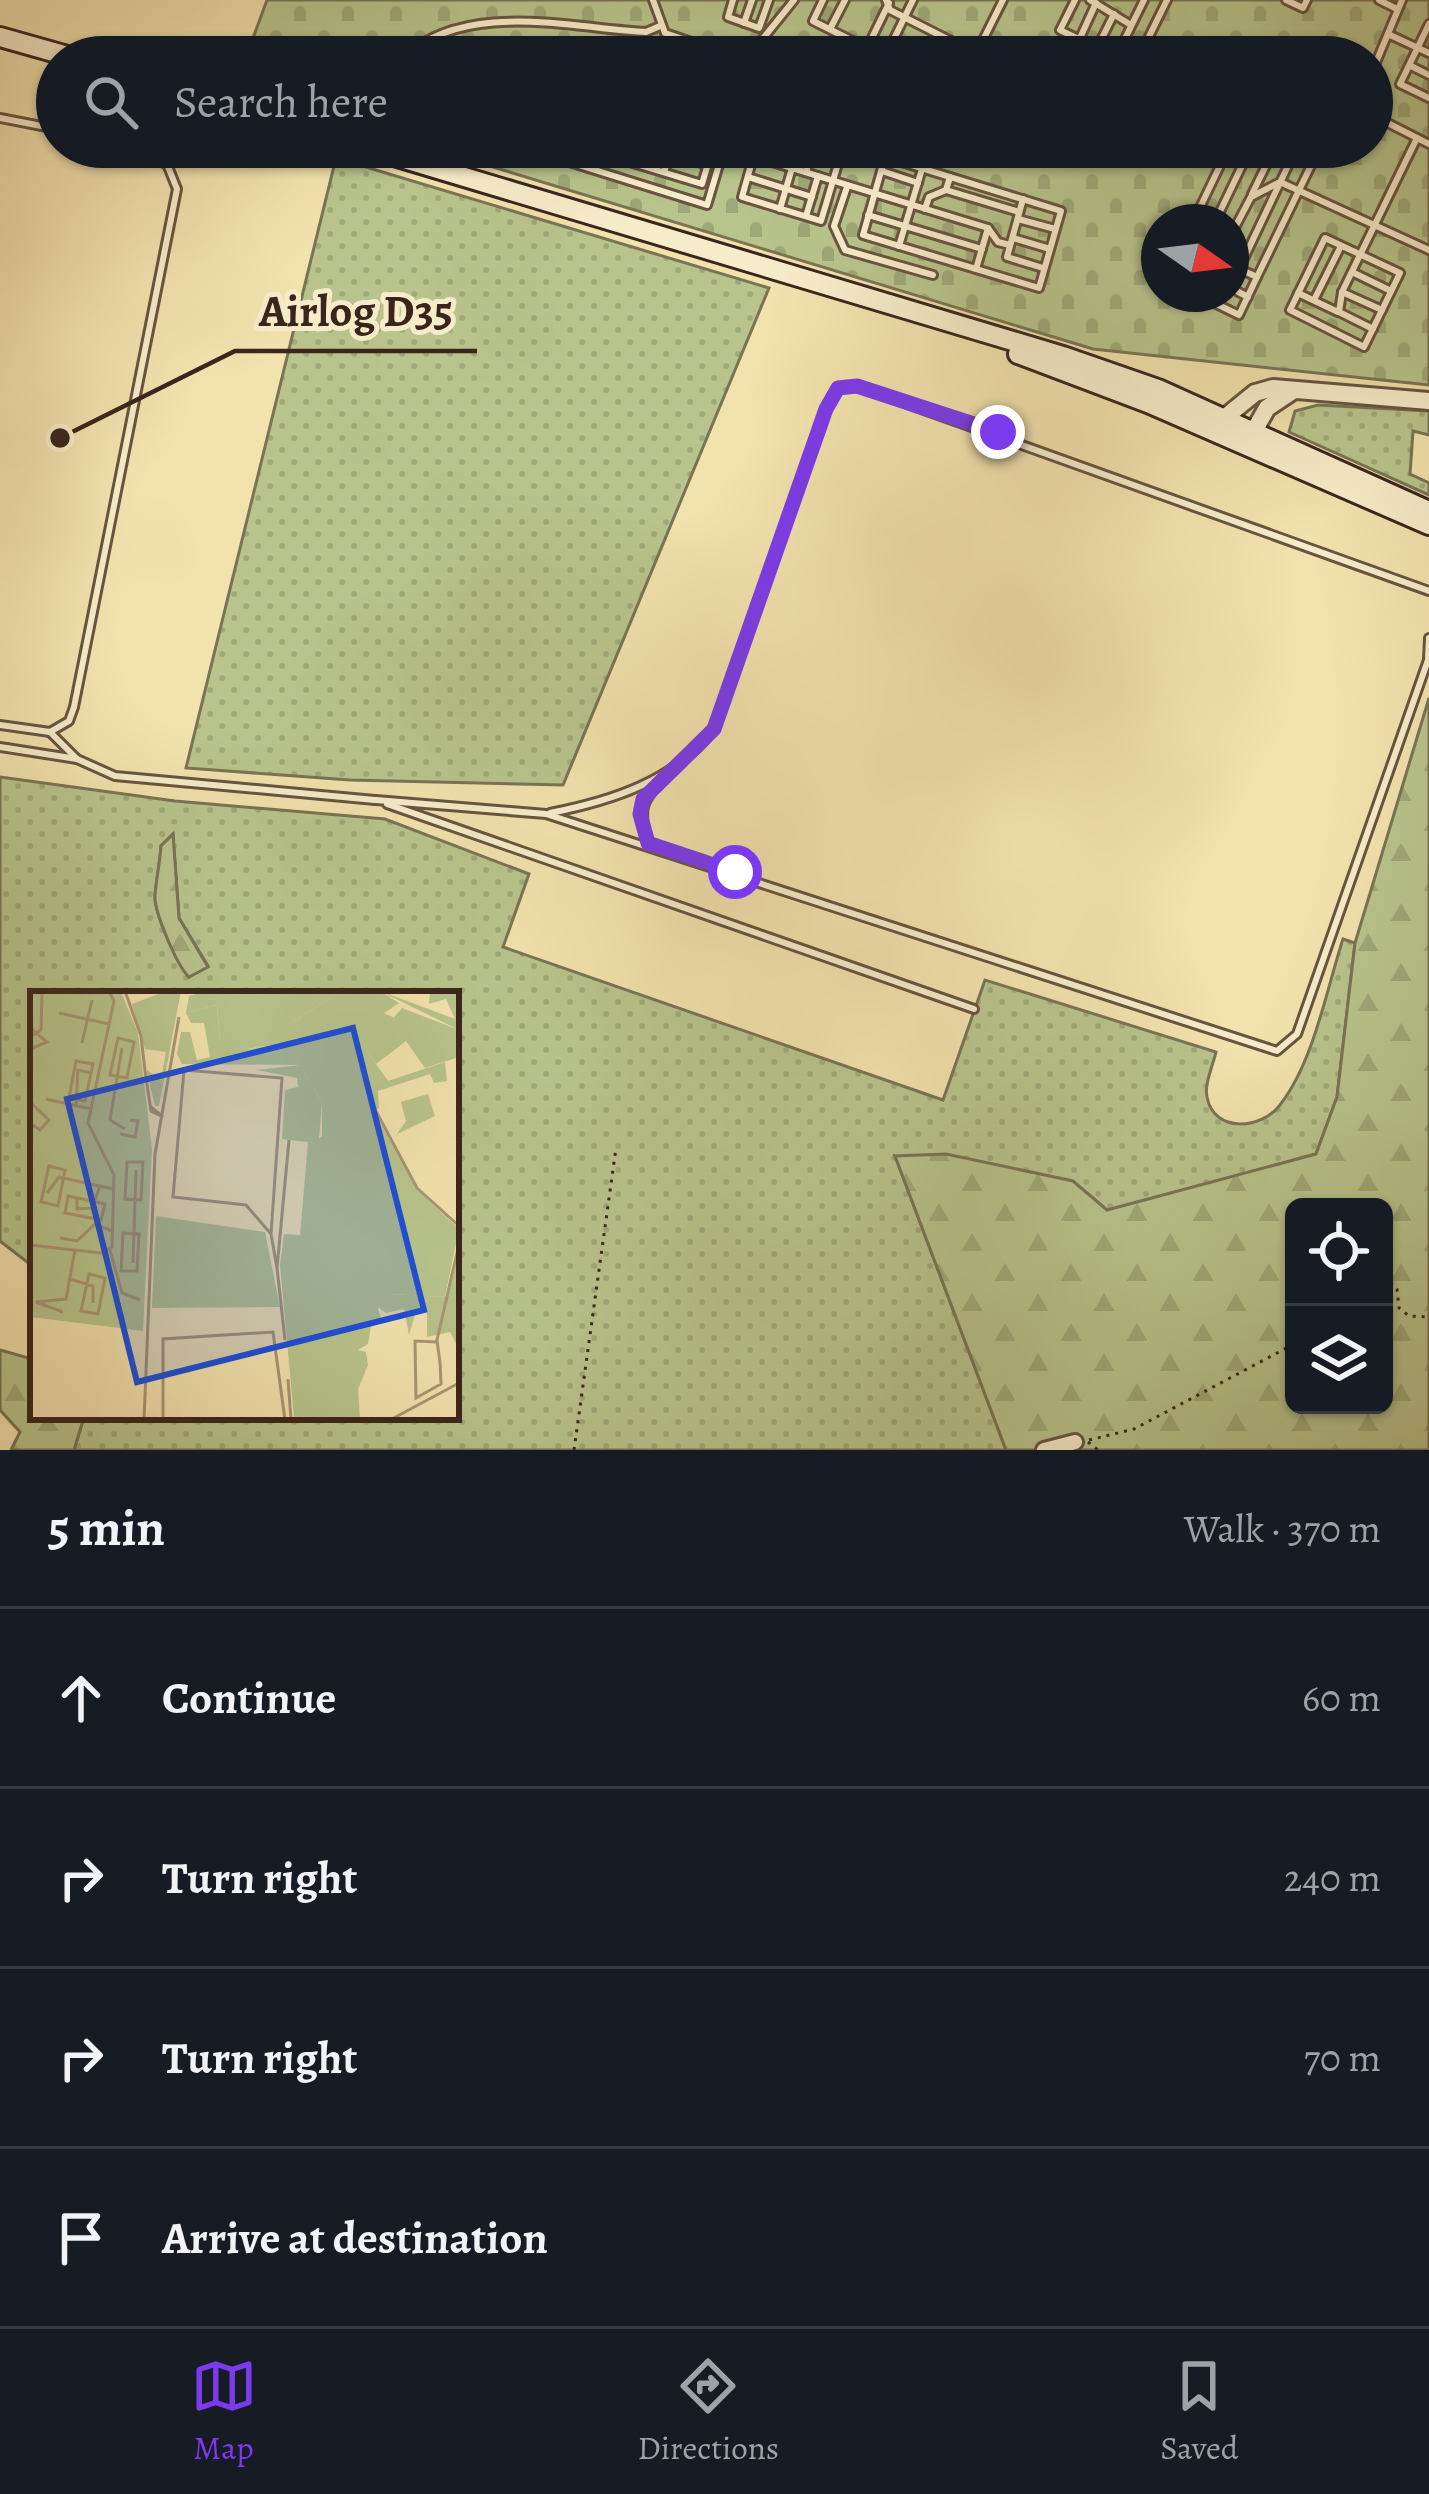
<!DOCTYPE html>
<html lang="en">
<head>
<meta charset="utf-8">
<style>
  :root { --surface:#171b24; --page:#242831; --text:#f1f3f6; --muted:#9ea1a6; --line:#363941; --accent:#7c3aed }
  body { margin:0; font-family:Alegreya,serif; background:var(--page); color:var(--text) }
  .controls { position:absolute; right:36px; bottom:36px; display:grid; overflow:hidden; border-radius:18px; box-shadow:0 3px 9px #0004 }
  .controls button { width:108px; height:108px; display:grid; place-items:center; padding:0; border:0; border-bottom:3px solid var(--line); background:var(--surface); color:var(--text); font:60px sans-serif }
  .compass { position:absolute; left:1141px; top:204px; width:108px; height:108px; border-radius:50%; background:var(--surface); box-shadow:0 3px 9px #0004; rotate:104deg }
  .stop { position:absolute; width:36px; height:36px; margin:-27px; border:9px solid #7c3aed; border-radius:50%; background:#fff }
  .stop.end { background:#7c3aed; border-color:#fff; box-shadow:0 3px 12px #0008 }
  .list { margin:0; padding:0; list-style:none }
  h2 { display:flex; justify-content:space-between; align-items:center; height:156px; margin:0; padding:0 48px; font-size:51px }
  h2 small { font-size:39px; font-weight:400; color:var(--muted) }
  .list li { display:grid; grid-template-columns:78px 1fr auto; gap:36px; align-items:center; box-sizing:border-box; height:180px; padding:0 48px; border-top:3px solid var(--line) }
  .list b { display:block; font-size:45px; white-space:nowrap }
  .list em { font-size:39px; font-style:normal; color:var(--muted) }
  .icon { flex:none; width:66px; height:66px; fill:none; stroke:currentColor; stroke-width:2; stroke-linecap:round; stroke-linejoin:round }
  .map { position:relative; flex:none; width:1429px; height:1450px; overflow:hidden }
  .search { position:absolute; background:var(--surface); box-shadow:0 3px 9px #0004; left:36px; right:36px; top:36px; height:132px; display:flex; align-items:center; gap:30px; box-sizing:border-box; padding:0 42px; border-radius:66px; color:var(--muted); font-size:45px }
  .sheet { height:876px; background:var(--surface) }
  nav { display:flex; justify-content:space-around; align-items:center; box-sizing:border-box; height:168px; border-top:3px solid var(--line); background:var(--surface); font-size:33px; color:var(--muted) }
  nav a { display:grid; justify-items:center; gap:6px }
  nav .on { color:var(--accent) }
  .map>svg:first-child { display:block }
</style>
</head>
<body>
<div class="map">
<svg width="1429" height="1450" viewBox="0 0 1429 1450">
  <defs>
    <pattern id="grass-dots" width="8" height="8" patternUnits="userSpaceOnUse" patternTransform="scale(3)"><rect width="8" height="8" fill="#b8c48c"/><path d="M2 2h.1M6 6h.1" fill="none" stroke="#9fa878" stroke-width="1.8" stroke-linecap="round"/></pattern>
    <pattern id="forest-firs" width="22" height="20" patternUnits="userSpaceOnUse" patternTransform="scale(3)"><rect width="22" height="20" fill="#b8c48c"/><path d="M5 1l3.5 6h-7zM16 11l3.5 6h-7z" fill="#9fa878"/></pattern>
    <pattern id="cemetery-stones" width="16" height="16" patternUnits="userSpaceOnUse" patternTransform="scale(3)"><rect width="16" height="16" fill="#b8c48c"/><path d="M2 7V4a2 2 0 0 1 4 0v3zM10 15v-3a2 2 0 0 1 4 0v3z" fill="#9fa878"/></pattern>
  </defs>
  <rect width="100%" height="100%" fill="#f2e2ae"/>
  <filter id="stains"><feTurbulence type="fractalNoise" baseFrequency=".00167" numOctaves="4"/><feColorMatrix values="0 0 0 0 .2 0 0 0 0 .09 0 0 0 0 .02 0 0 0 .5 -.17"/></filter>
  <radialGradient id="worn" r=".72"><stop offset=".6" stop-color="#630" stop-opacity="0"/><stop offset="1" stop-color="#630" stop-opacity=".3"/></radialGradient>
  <!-- grass -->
  <g fill="url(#grass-dots)" stroke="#797454" stroke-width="3" fill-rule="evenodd">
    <path d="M336 158 769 288 563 785 350 780 186 768Z"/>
    <path d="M1318 405 1429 411V435L1413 431 1410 474 1429 483V495L1289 432 1295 411Z"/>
    <path d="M0 777 175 801 385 819 529 874 503 947 943 1100 985 980 1216 1052C1213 1065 1204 1085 1207 1097 1214 1134 1262 1129 1280 1105 1314 1061 1326 991 1343 939L1355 943 1337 1097 1316 1154 1107 1211 895 1156 1006 1450H74L84 1417H456V994H33L31 1265 0 1241ZM173 835 179 918 208 966 189 977C177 965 154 912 155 896 156 880 160 863 161 846Z"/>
  </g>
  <!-- forest -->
  <g fill="url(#forest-firs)" stroke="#797454" stroke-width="3" fill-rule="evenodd">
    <path d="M1429 698V1450H1006L895 1156 946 1154 1073 1181 1107 1210 1316 1154 1337 1097 1355 943ZM1294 1207H1384V1405H1294Z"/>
    <path d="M173 834 179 918 208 967 189 977C177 966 154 911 155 896 156 879 160 863 161 846Z"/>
    <path d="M0 1350 28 1358 33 1355V1417H84L74 1450H11L20 1432 0 1410Z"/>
  </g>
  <!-- cemetery -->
  <path fill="url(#cemetery-stones)" stroke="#797454" stroke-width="3" fill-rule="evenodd" d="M267 0H1429V385L1093 349 427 147H1372V57H246ZM1159 222H1231V294H1159Z"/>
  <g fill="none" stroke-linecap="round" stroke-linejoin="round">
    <defs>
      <g id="service">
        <path d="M653 0 665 33 735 57"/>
        <path d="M733 0 728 17 759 28 769 0"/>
        <path d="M823 0 813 21 885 57 913 0"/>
        <path d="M886 0 890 10 977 54"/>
        <path d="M1075 0 1060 30 1115 57"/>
        <path d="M1090 0 1131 25"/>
        <path d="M1286 0 1303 8 1307 0"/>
        <path d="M1379 0 1397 9"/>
        <path d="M744 23 752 0"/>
        <path d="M1429 24 1400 84 1429 98"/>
        <path d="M830 29 845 0"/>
        <path d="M1390 35 1429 53"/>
        <path d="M1080 38 1096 3"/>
        <path d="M867 48 889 3"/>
        <path d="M1097 48 1114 14"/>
        <path d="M976 54 1003 0"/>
        <path d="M404 57C466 0 571 28 646 32L660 26"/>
        <path d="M548 57H562"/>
        <path d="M748 57 794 0"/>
        <path d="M1116 57 1144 0"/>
        <path d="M1139 57 1167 0"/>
        <path d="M1411 66 1429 75"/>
        <path d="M1372 72 1402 0"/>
        <path d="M1372 115 1429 144"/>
        <path d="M0 118 57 129"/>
        <path d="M521 147 707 205 724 148"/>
        <path d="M580 147 702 184 713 147"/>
        <path d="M648 147 708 165"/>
        <path d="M723 147 988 228 998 242 1010 245"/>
        <path d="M756 147 742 197 821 221 843 147"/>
        <path d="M885 157 1061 211 1039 288 863 235Z"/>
        <path d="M882 171 918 183"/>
        <path d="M664 172 672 147"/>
        <path d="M806 172 813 147"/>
        <path d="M748 177 812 197"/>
        <path d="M950 177 946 190 1019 212"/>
        <path d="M847 187 834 226 845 250 933 275"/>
        <path d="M1252 194 1275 147"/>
        <path d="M1023 199 1007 257 1043 268"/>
        <path d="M780 209 792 168"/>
        <path d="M925 209 929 197 946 190"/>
        <path d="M868 215 982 249"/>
        <path d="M806 216 818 176"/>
        <path d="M1018 219 1055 229"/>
        <path d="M1193 222 1229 147"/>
        <path d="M1215 222 1251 147"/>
        <path d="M1231 235 1251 197 1280 182 1429 250"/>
        <path d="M1013 238 1050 249"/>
        <path d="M1325 238 1400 273 1364 347 1290 310Z"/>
        <path d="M899 246 922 169"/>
        <path d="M1231 265 1257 277 1318 151 1310 147"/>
        <path d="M976 269 988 228"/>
        <path d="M1239 269 1297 147"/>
        <path d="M1352 272 1391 291"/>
        <path d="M1231 288 1248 297"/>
        <path d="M1342 292 1382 310"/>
        <path d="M1298 293 1338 312"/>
        <path d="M1196 294 1239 315 1257 277"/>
        <path d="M1314 300 1341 246"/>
        <path d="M1373 329 1339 312 1342 292 1417 138"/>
        <path d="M0 725 50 732 69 721 74 707 177 189 167 164 121 147"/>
        <path d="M50 732 77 759"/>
        <path d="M0 747 77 759 115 776 375 800"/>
        <path d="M376 800 546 814 1277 1051 1297 1034 1428 660 1429 638"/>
        <path d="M387 804 974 1009"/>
        <path d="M550 813C611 801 675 781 714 729L826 409 838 388 857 386 1429 591"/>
        <path d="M648 843C638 809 642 800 667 775"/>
      </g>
      <path id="minor" d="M1044 1450 1075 1442"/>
      <path id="tertiary" d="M1294 390 1267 408 1254 431 1229 438 1228 415 1255 393 1273 388 1429 401"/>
      <g id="secondary">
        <path d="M0 37 71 57"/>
        <path d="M364 147 1063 356 1158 389 1429 511"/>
        <path d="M1018 354 1148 403 1429 525"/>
      </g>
    </defs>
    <!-- service casing -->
    <use href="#service" stroke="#685440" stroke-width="12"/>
    <!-- minor casing -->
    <use href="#minor" stroke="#685440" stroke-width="20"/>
    <!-- tertiary casing -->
    <use href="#tertiary" stroke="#685440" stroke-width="22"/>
    <!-- secondary casing -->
    <use href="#secondary" stroke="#3a251c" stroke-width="24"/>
    <!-- path -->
    <g stroke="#3a251c" stroke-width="3" stroke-dasharray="3 6" stroke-linecap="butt">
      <path d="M1384 1276 1397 1289 1399 1308 1409 1316 1429 1317"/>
      <path d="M1089 1440 1134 1429 1294 1344"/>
      <path d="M1088 1442 1098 1450"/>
      <path d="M574 1450 616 1148"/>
    </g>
    <!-- service -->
    <use href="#service" stroke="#f7ecca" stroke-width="6"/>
    <!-- minor -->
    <use href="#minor" stroke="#f7ecca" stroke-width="14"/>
    <!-- tertiary -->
    <use href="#tertiary" stroke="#f7ecca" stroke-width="16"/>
    <!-- secondary -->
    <use href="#secondary" stroke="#f7ecca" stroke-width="18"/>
  </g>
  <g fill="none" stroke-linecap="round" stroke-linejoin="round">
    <!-- route -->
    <path stroke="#7c3aed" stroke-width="15" d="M735 872 648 843 640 814 643 799 714 729 826 409 838 388 857 386 998 432"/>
  </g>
  <!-- overview -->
  <g transform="translate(30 991)">
    <rect width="429" height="429" fill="#f2e2ae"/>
    <path d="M136 0H151L129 115H125L116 78 131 89 136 61 115 58 102 13ZM177 0H350L369 12 350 25 306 3 265 30 253 11 258 52 207 59 190 50 187 14 156 22 159 5ZM372 17 429 39V66L395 77 376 50 346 73 336 59ZM270 74 292 112 289 147 344 120 386 198 429 238 415 306 358 303 348 318 352 330 341 334 338 353 328 359 336 361 338 374 328 398 330 429 264 426 250 274 254 243 270 244 278 151 252 148 255 99 268 96 267 87 227 79ZM126 225 235 241 250 316 122 317Z" fill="#b8c48c"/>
    <path d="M350 0 425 28 416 8 399 13 400 0H429V39ZM306 3 363 26 364 34 336 59 358 90 415 71 417 90 404 92 400 83 348 100 349 117 292 157V112L270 74 152 73 147 63 151 41H160L167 69 180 66 174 32H161L156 22 187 14 190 50 220 58 258 52 247 13 254 10 265 30ZM398 103 405 125 367 143 376 130 371 111ZM429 260V358L420 341 397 346V318L386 320 379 344 374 318 356 322 345 314 358 303 418 306Z" fill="#b8c48c"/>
    <path d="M0 0 91 1 108 42 122 158 113 340 0 326Z" fill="#b8c48c"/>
    <path fill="none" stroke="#a89674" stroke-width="3" d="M95 0 111 45 115 80 121 120 133 126 121 116M29 22 79 33M0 37 17 51 0 58M0 46 11 39 12 3M88 47 104 51 97 87 80 84ZM52 52 62 9M92 57 80 129 95 138M46 70 63 73 55 110 39 107ZM339 107 387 197 429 235M16 108 62 118M0 111 19 129 10 139 0 132M46 114 48 79 61 82M90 143 105 146 108 130 100 129M97 171H113L111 209 95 208ZM19 175 35 179 28 215 11 211ZM17 202 29 186 83 198M38 205 75 213 71 229 35 222ZM47 207V218L62 217 70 195M93 242 109 243 107 280H91ZM241 243 216 214 143 206 154 79 252 87 241 243 247 277M30 247 47 250 65 233 82 240M0 254 71 262 82 256 84 184 58 132 84 10 79 0M80 259 92 302 110 309M103 272 106 179M59 283 75 287 68 323 51 320ZM40 288 63 295V312M33 321 6 311 36 308 45 259M255 349 247 277 259 149M407 351 385 350 386 407 411 393 410 371 408 357 407 349 429 253M258 388 261 429M114 429 125 163 149 26M133 429V348L243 341 255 429M360 429 429 392"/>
    <path fill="#1d4ed8" fill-opacity="0.15" stroke="#1d4ed8" stroke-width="6" d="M323 37 394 319 107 391 37 108Z"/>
    <rect width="429" height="429" fill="none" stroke="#3a251c" stroke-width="6"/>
  </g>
  <!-- callouts -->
  <path fill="none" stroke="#3a251c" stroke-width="4.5" d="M60 438L235 351H477"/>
  <circle fill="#3a251c" stroke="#f7ecca" stroke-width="4.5" cx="60" cy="438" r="12"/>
  <g font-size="45" text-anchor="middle" font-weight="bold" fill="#3a251c" stroke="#f7ecca" stroke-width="10" stroke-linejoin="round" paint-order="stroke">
    <text x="356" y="326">Airlog D35</text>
  </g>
  <rect width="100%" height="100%" filter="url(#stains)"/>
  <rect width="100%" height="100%" fill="url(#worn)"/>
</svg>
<div class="controls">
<button><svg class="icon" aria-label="locate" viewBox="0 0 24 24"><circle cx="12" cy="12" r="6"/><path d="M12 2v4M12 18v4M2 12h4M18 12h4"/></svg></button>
<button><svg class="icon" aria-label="layers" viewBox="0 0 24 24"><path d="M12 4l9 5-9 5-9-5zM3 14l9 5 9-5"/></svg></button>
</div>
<svg class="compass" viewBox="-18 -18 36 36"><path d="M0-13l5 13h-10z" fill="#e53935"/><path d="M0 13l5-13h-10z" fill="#9ea1a6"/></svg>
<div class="stop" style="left:735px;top:872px"></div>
<div class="stop end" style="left:998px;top:432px"></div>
<div class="search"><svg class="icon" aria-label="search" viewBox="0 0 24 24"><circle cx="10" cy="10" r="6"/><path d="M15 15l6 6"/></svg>Search here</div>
</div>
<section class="sheet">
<h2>5 min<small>Walk · 370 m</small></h2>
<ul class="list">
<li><svg class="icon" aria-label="ahead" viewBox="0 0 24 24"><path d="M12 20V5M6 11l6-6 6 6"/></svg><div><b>Continue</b></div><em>60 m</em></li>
<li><svg class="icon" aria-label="right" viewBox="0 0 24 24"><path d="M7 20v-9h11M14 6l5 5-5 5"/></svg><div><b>Turn right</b></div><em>240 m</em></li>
<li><svg class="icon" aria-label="right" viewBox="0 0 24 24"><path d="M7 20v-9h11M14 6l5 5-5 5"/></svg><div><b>Turn right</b></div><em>70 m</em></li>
<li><svg class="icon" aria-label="arrive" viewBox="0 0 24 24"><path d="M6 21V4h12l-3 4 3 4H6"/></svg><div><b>Arrive at destination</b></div></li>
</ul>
</section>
<nav>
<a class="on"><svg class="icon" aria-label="map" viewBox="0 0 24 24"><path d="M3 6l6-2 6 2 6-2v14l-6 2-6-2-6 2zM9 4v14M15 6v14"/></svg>Map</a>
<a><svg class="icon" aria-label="directions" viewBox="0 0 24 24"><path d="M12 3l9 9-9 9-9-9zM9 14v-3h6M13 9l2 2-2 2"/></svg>Directions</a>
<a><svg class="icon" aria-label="saved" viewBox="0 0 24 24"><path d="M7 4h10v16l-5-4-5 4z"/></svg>Saved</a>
</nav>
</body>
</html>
